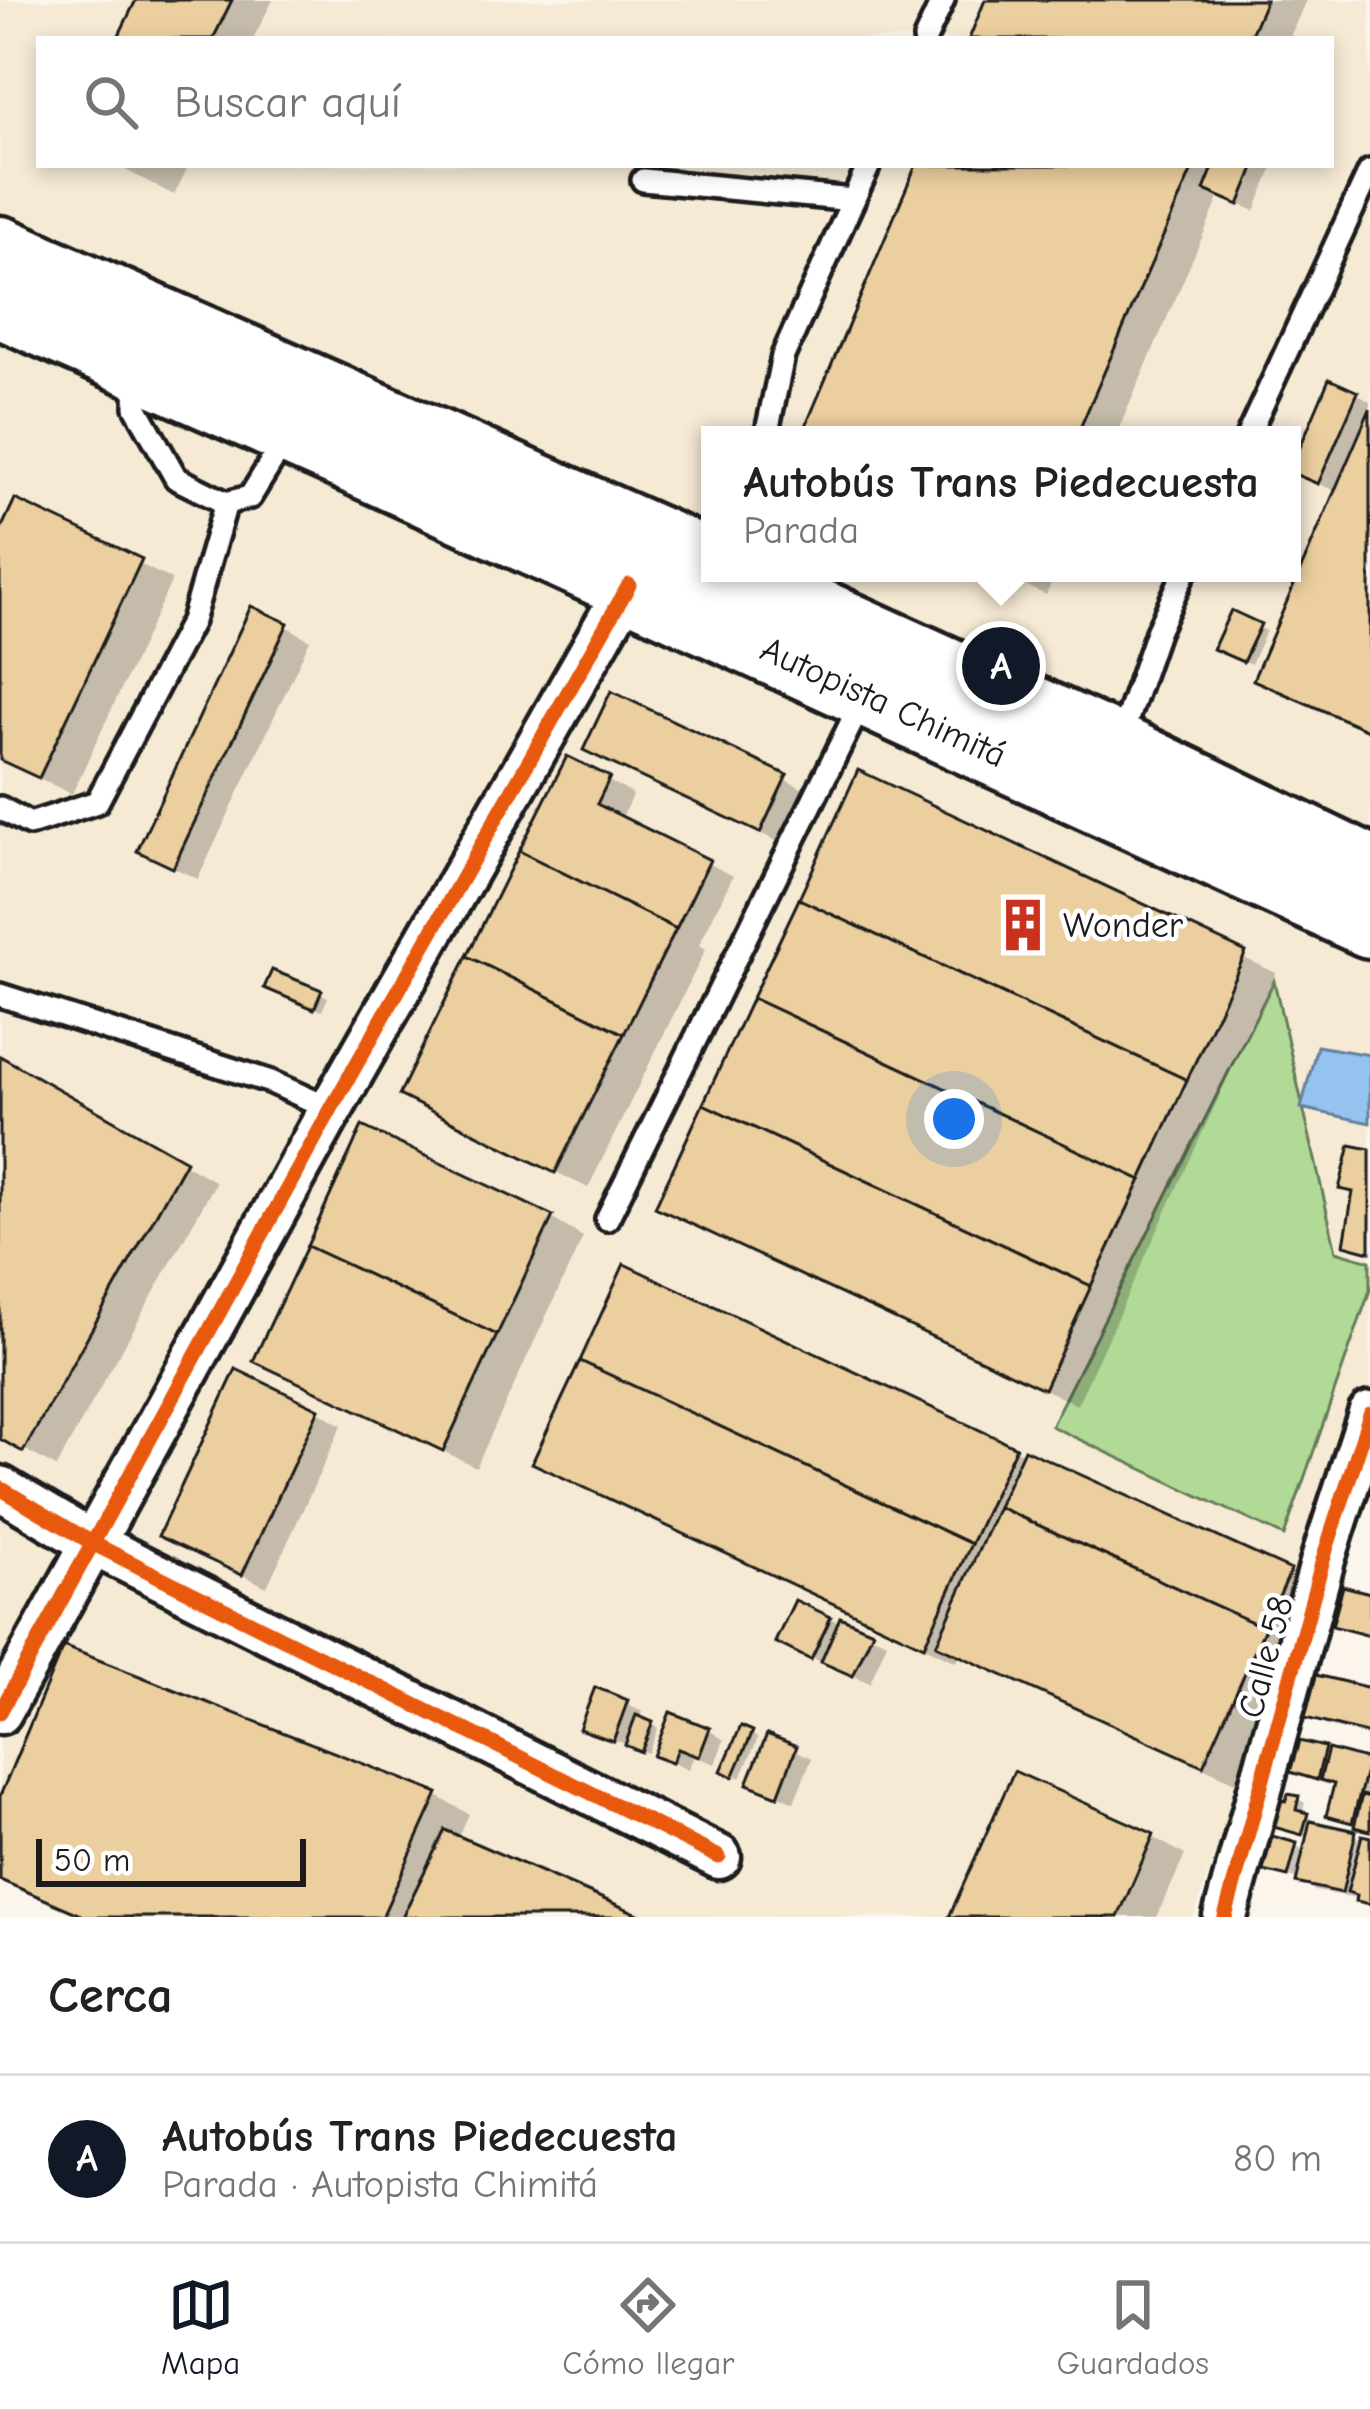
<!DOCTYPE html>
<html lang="es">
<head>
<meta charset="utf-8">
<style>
  :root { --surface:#fff; --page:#f2f2f2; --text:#202124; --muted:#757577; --line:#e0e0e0; --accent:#111827 }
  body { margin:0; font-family:"Comic Neue",sans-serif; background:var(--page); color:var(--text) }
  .scale { position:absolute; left:36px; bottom:30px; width:270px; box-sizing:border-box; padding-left:12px; border:6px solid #1c1c1c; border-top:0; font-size:33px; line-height:42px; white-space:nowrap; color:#1c1c1c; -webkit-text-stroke:9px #fff; paint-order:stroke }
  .you { position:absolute; left:954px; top:1119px; width:42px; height:42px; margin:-30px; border:9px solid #fff; border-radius:50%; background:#1a73e8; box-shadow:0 0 0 18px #1a73e833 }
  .badge { display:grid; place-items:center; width:78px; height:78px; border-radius:50%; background:var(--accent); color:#fff; font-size:39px; font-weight:700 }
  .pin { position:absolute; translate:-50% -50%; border:6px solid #fff; box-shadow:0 3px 12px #0006 }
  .popup { position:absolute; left:701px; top:426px; width:600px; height:156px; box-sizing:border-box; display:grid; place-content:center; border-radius:0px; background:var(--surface); filter:drop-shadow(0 3px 9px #0005); font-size:39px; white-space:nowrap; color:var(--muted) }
  .popup b { font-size:45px; color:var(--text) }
  .popup::after { content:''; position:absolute; left:50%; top:100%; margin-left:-24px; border:24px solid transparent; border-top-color:var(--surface) }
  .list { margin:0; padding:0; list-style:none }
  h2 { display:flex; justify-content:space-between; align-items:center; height:156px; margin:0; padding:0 48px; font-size:51px }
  h2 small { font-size:39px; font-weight:400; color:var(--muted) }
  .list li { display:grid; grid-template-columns:78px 1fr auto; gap:36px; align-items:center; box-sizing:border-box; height:168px; padding:0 48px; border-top:3px solid var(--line) }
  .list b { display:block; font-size:45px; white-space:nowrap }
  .list p { margin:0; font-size:39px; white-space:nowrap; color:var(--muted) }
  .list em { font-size:39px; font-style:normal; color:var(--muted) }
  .icon { flex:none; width:66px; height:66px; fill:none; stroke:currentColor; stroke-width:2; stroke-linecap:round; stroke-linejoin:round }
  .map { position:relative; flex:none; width:1370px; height:1917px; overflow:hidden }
  .search { position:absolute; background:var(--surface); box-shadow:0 6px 18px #0003; left:36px; right:36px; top:36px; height:132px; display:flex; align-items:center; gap:30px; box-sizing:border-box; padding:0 42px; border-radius:0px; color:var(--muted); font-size:45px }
  .sheet { height:324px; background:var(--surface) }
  nav { display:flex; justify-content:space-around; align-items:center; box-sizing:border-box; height:168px; border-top:3px solid var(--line); background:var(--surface); font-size:33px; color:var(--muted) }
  nav a { display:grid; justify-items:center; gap:6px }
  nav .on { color:var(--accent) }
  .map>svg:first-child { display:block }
</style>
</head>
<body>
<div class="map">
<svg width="1370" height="1917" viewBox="0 0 1370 1917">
  <rect width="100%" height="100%" fill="#fbf5ec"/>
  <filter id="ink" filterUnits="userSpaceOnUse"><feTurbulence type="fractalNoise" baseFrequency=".00833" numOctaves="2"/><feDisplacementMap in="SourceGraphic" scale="24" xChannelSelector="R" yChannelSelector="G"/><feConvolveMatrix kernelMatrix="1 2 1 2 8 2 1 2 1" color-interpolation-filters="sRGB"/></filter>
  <g filter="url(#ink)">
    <!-- built -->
    <path fill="#f6ead5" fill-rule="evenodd" d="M0 0H1370V1386L1194 1917H106L0 1868ZM39 39H1331V165H39ZM710 435H1292V573H710Z"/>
    <!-- green -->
    <path fill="#b1da97" stroke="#667b5a" stroke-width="3" d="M1274 981 1336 1251 1370 1261V1290L1284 1536 1051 1426Z"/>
    <!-- water -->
    <path fill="#95c2ef" stroke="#65809b" stroke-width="3" d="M1317 1046 1370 1055V1123L1301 1108Z"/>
    <!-- shadow -->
    <g fill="#0003">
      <path d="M140 0H273L253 39H120Z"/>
      <path d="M989 0H1306L1289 39H972Z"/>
      <path d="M116 165H189L174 195Z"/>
      <path d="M919 165H1274L1255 211 1220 196 1117 433 1120 435H806Z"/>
      <path d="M1357 394 1370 402V732L1289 697 1257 679 1338 492 1309 480Z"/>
      <path d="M17 503 172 580 72 794 0 760V538Z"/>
      <path d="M996 573H1056L1046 595Z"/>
      <path d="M1232 614 1266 631 1251 664 1217 648Z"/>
      <path d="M286 626 310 640 198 879 165 864Z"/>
      <path d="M612 695 810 792 785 845 611 762Z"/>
      <path d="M568 760 633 794 621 819 733 876 699 945 706 949 588 1188 434 1112Z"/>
      <path d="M859 774 1276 973 1077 1405 659 1206Z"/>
      <path d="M273 974 328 997 322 1011 274 991Z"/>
      <path d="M0 1060 216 1182 56 1467 0 1436Z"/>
      <path d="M551 1218 583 1237 476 1467 256 1360Z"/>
      <path d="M318 1411 342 1425 267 1587 161 1535Z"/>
      <path d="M1015 1450 1290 1572 1322 1591 1235 1782 959 1655 956 1662 536 1462Z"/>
      <path d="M796 1604 887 1642 870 1683 794 1650Z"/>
      <path d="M65 1649 437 1796 469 1814 458 1838 637 1917H82L6 1884 0 1881V1803Z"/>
      <path d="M596 1691 643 1712 640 1720 658 1728 648 1753 583 1727Z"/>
      <path d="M1370 1691V1737L1324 1725 1309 1716Z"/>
      <path d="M709 1730 724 1740 715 1764 694 1756 688 1770 656 1755Z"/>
      <path d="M742 1730 758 1738 741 1778 725 1770Z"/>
      <path d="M769 1738 812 1758 794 1802 751 1783Z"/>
      <path d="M1301 1744 1370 1764V1831L1330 1815 1337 1787 1300 1775Z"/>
      <path d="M1015 1775 1153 1837 1185 1855 1157 1917H953Z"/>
      <path d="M1298 1799 1305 1803 1302 1815 1314 1820 1313 1825 1370 1841V1905L1358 1898 1315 1891 1300 1880 1274 1873 1296 1846 1306 1851 1309 1837 1274 1826 1287 1805Z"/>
    </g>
    <!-- building -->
    <g fill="#eccf9f" stroke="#1c1c1c" stroke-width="3">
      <path d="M136 0H232L213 39H117Z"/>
      <path d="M985 0H1266L1249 39H969Z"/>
      <path d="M916 165H1194L1077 435H802Z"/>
      <path d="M1214 165H1255L1239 205 1204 190Z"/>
      <path d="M1329 379 1358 392 1318 484 1292 473V466Z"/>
      <path d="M1370 409V731L1253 680Z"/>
      <path d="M15 499 142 559 39 778 0 760V531Z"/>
      <path d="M251 606 288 623 173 868 137 851Z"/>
      <path d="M1231 610 1261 624 1243 662 1213 649Z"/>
      <path d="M611 691 787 775 760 833 583 750Z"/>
      <path d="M567 756 610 777 597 804 710 860 676 929 519 851Z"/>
      <path d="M858 770 1246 952 1187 1080 799 899Z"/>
      <path d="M519 851 676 929 624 1034 467 956Z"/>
      <path d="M799 899 1187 1080 1141 1180 752 998Z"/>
      <path d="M467 956 624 1034 555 1173 399 1095Z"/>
      <path d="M272 970 322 990 314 1009 264 988Z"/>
      <path d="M752 998 1141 1180 1091 1286 703 1104Z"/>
      <path d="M0 1056 186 1161 23 1452 0 1439Z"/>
      <path d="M703 1104 1091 1286 1044 1389 655 1207Z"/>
      <path d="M362 1126 553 1216 497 1335 307 1246Z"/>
      <path d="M1350 1145 1370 1149V1252L1344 1245 1353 1192 1339 1189Z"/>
      <path d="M307 1246 497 1335 443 1451 253 1361Z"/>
      <path d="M624 1264 1016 1447 971 1544 580 1361Z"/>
      <path d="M580 1361 971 1544 924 1646 532 1463Z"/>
      <path d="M236 1369 319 1409 242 1575 158 1536Z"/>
      <path d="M1024 1449 1291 1570 1265 1628 998 1507Z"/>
      <path d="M998 1507 1265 1628 1203 1766 936 1645Z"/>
      <path d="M1343 1586 1370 1593V1636L1332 1626Z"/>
      <path d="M795 1600 831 1617 811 1660 775 1642Z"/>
      <path d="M840 1617 873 1631 853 1676 821 1662Z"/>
      <path d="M63 1646 438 1793 382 1917H86L0 1880V1796Z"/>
      <path d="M1316 1675 1370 1688V1734L1305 1718Z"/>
      <path d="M595 1687 628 1700 613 1741 579 1729Z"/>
      <path d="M670 1712 710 1728 699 1757 678 1749 672 1763 653 1756Z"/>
      <path d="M636 1715 653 1722 641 1752 625 1745Z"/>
      <path d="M741 1726 753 1731 733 1777 721 1771Z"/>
      <path d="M767 1734 797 1746 778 1796 747 1784Z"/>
      <path d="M1299 1741 1325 1747 1317 1780 1290 1772Z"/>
      <path d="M1328 1749 1369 1760 1352 1823 1326 1816 1334 1784 1320 1780Z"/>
      <path d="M1014 1771 1154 1834 1118 1917H949Z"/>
      <path d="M1288 1794 1299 1796 1296 1810 1308 1813 1302 1835 1263 1824 1271 1797 1286 1801Z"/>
      <path d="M1362 1795 1370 1797V1831L1354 1827Z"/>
      <path d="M1310 1821 1356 1831 1342 1893 1296 1883Z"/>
      <path d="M445 1830 645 1917H402Z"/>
      <path d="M1362 1835 1370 1837V1904L1356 1901 1357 1895 1347 1892Z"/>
      <path d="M1272 1836 1297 1843 1288 1877 1263 1871Z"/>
    </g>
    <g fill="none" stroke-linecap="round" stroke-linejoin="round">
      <defs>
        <g id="service">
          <path d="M925 39 943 0"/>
          <path d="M643 180 853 200"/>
          <path d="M137 376 136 407 176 478 226 503 250 497 286 438"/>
          <path d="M770 435 768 427 783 356 869 165"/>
          <path d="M1248 435 1370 171"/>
          <path d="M1119 742 1157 632 1184 573"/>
          <path d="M0 808 30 824 97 802 192 621 226 503"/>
          <path d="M0 995 271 1082 331 1109"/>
          <path d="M607 1219 864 697"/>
        </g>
        <g id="minor">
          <path d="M0 1488 94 1544 719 1857"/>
          <path d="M0 1712 331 1109 629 585"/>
          <path d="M1225 1917 1324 1556 1370 1414"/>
        </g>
        <g id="trunk">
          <path d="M0 250 710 564"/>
          <path id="s1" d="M0 304 374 469 1370 924"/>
          <path d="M731 573 1117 748 1370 870"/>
        </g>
      </defs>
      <!-- service casing -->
      <use href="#service" stroke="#1c1c1c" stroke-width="30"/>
      <!-- minor casing -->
      <use href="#minor" stroke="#1c1c1c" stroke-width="51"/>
      <!-- trunk casing -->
      <use href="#trunk" stroke="#1c1c1c" stroke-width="75"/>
      <!-- service -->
      <use href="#service" stroke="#fff" stroke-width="21"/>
      <!-- minor -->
      <use href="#minor" stroke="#fff" stroke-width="42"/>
      <!-- trunk -->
      <use href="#trunk" stroke="#fff" stroke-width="66"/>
      <defs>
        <g id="cycleway">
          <path d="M0 1488 94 1544 719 1857"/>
          <path d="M0 1712 331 1109 629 585"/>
          <path d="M1225 1917 1324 1556 1370 1414"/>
        </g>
      </defs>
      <!-- cycleway casing -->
      <use href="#cycleway" stroke="#fff" stroke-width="22"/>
      <!-- cycleway -->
      <use href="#cycleway" stroke="#e8590c" stroke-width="15"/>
    </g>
  </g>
  <!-- icons -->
  <defs>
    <symbol id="building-bare" viewBox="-9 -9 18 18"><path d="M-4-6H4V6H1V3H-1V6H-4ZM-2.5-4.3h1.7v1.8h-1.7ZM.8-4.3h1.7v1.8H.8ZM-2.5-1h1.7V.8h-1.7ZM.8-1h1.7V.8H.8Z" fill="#c8321e" stroke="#fff" stroke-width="2.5" paint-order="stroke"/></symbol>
  </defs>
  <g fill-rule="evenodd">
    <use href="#building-bare" x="985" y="887" width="76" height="76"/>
  </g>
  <g text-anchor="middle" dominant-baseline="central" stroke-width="9" stroke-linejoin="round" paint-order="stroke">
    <!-- street labels -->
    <g font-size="36" fill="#1c1c1c" stroke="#fff">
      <text stroke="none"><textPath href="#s1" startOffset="969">Autopista Chimitá</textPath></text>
      <text transform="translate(1266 1657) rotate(-75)">Calle 58</text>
    </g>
    <!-- poi labels -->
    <g font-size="36" fill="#1c1c1c" stroke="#fff" text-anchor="start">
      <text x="1063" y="925">Wonder</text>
    </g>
  </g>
</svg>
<div class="scale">50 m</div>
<div class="you"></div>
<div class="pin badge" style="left:1001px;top:666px">A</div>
<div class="popup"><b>Autobús Trans Piedecuesta</b>Parada</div>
<div class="search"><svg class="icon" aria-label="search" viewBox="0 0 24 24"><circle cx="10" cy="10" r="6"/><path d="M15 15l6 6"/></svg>Buscar aquí</div>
</div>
<section class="sheet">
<h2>Cerca<small></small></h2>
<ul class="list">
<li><span class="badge">A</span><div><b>Autobús Trans Piedecuesta</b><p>Parada · Autopista Chimitá</p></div><em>80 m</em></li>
</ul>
</section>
<nav>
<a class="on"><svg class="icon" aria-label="map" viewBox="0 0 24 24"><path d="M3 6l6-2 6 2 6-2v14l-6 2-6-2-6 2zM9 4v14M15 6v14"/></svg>Mapa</a>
<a><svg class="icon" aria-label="directions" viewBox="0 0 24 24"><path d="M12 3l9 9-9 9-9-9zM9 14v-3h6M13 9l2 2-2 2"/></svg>Cómo llegar</a>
<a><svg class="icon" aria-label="saved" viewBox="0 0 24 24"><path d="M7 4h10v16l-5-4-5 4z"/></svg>Guardados</a>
</nav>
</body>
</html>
